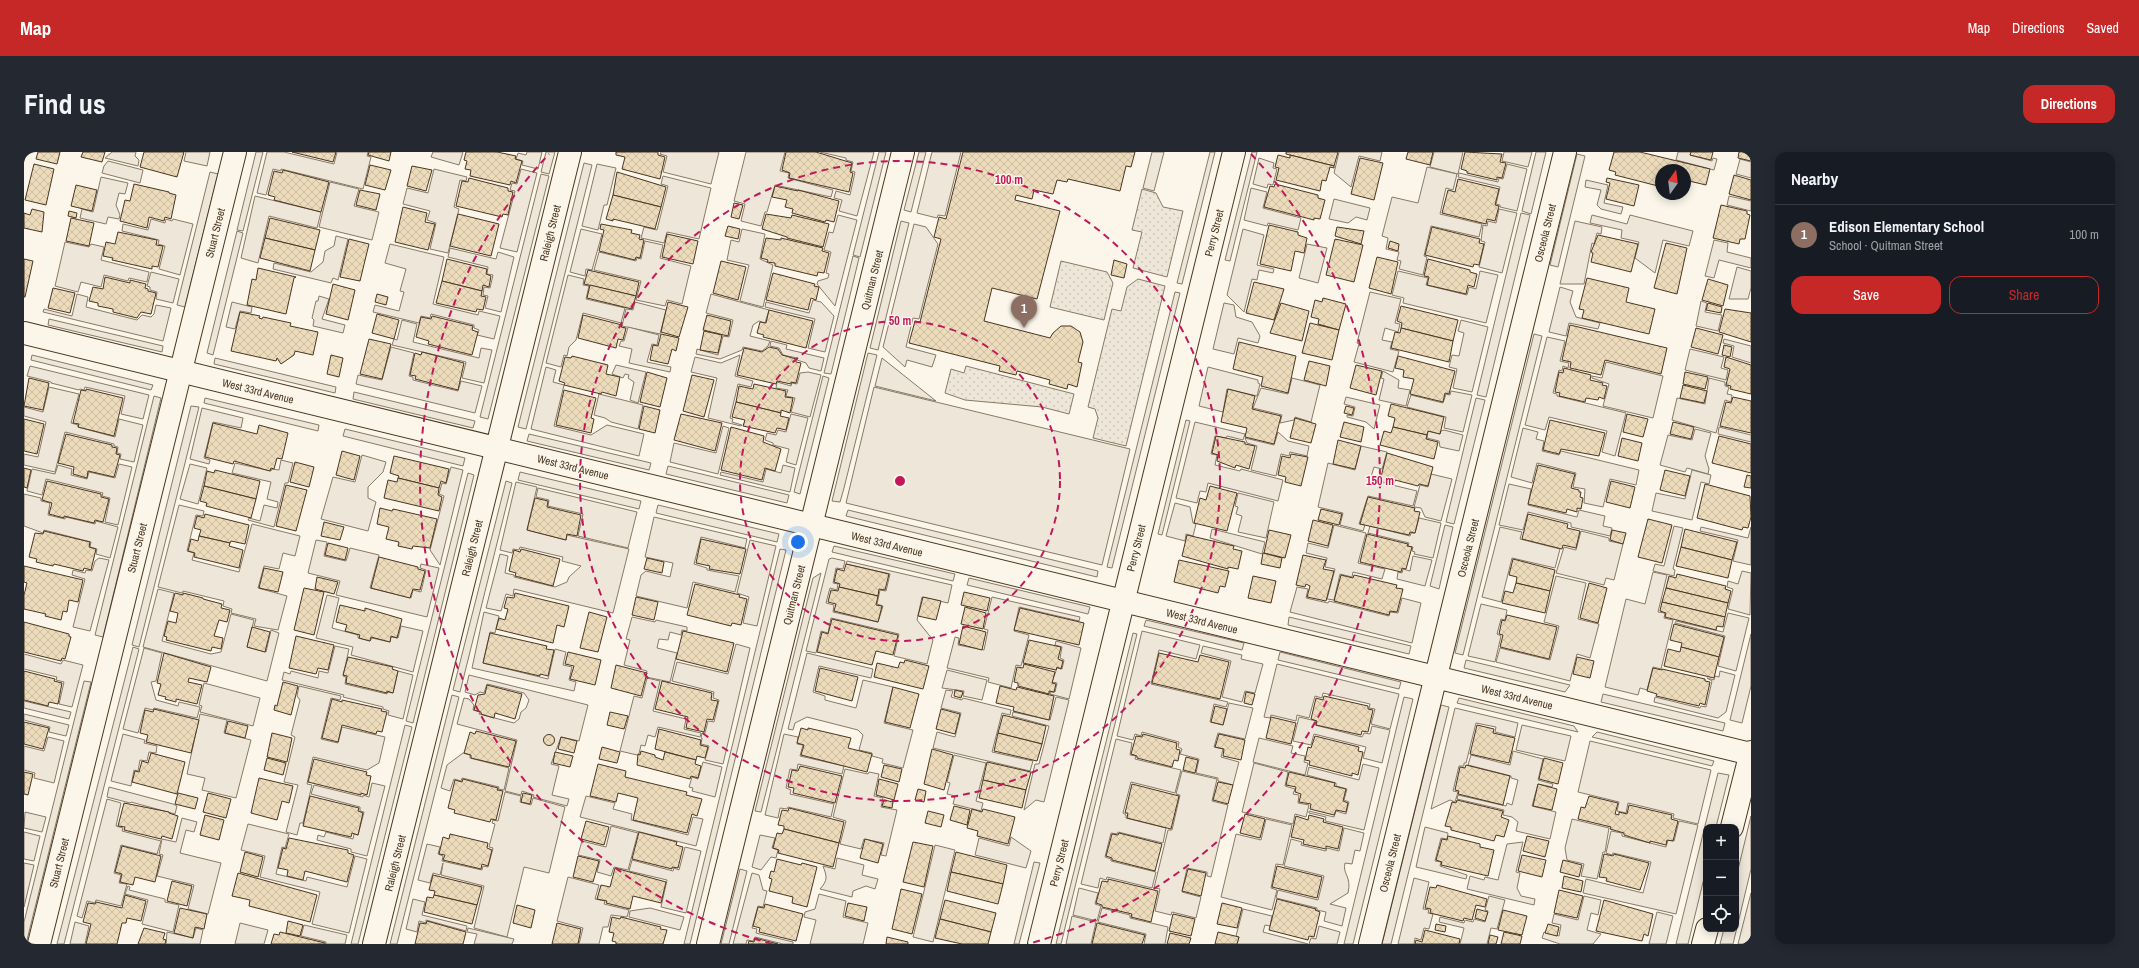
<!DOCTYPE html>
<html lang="en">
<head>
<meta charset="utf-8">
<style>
  :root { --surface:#171b24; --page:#242831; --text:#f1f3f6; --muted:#9ea1a6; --line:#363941; --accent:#c62828 }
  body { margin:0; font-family:"Archivo Narrow",sans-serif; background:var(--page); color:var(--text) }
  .controls { position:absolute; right:12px; bottom:12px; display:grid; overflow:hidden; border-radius:8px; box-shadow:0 2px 10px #0003 }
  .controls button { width:36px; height:36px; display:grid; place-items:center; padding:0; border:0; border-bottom:1px solid var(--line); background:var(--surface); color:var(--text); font:20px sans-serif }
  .compass { position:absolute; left:1631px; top:12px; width:36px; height:36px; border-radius:50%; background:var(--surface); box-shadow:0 2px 10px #0003; rotate:14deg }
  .you { position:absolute; left:774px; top:390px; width:14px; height:14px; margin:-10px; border:3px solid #fff; border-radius:50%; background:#1a73e8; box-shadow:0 0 0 6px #1a73e833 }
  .badge { display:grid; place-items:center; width:26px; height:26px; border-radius:50%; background:var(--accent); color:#fff; font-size:13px; font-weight:700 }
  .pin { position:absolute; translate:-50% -33px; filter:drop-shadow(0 1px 2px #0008) }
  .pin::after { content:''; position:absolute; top:21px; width:14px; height:12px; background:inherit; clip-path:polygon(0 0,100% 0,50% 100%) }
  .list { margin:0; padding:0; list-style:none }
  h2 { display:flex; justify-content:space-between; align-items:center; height:52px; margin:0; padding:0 16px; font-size:17px }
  h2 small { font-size:13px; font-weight:400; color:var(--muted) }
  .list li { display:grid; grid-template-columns:26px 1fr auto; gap:12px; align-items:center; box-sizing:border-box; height:60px; padding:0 16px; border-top:1px solid var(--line) }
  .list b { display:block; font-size:15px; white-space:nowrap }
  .list p { margin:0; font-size:13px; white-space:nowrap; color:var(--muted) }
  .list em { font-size:13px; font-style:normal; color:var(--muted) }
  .actions { display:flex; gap:8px; padding:12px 16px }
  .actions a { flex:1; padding:9px 0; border:1px solid var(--accent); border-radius:12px; text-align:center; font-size:14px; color:var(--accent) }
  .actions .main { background:var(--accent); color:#fff }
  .icon { flex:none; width:22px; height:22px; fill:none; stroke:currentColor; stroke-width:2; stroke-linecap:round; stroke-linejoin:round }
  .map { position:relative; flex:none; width:1727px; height:792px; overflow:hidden; border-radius:12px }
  header { display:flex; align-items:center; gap:24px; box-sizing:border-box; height:56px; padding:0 20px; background:var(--accent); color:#fff }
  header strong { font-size:19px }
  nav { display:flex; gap:22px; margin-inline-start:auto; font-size:14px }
  .intro { display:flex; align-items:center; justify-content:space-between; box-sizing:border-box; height:96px; padding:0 24px }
  h1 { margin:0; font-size:28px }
  .button { padding:10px 18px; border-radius:12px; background:var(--accent); color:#fff; font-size:14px; font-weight:700 }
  main { display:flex; gap:24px; padding:0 24px }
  aside { flex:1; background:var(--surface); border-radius:12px; box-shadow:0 2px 10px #0003 }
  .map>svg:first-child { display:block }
</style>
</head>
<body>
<header>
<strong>Map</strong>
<nav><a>Map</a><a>Directions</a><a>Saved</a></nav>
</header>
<div class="intro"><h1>Find us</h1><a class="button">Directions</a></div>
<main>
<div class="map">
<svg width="1727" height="792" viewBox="0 0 1727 792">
  <defs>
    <pattern id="park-dots" width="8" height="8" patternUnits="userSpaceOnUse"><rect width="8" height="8" fill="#ede6d9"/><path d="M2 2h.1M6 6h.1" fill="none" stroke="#cdc6ba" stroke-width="1.8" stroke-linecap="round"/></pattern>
    <pattern id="building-cross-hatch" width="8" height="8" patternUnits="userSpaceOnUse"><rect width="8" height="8" fill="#ecdcbc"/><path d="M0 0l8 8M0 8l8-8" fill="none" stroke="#ccbda1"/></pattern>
  </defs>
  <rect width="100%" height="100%" fill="#fbf6e9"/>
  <!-- green -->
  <g fill="#ede6d9" stroke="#887966">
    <path d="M88 0H112L111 4 115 8 114 14 81 6Z"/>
    <path d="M162 0H186L183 14 160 9Z"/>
    <path d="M232 0H239L219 79 213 78Z"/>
    <path d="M243 0H260L310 12 313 0H344L343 4 347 5 339 37 257 17V19L249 17 242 43 233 41Z"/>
    <path d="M409 0H439L435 13 407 5Z"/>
    <path d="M503 0H518L514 17 498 13 499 9 492 7 494 1 502 3Z"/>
    <path d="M522 0H531L525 22 517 20Z"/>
    <path d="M637 0H695L687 32 639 20 643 4 636 2Z"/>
    <path d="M722 0H761L756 19 765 21 764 26 809 38 807 45 751 33 743 60H741L737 74 717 69 721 52 710 49Z"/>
    <path d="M796 0H850L833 64 815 59 818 48 810 46 812 39 826 43 831 20 827 19 829 10 822 8V6Z"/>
    <path d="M855 0H862L836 105 829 103Z"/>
    <path d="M895 0H902L887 60 880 58Z"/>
    <path d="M908 0H937L921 64 914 63 913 66 893 61Z"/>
    <path d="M1128 0H1140L1130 39 1119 36Z"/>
    <path d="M1186 0H1191L1158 132 1153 131Z"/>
    <path d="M1228 0H1233L1206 109 1201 108Z"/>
    <path d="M1315 0H1358L1356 9 1335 4 1327 35 1310 21Z"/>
    <path d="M1410 0H1439L1434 22 1406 15Z"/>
    <path d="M1480 0H1508L1504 15 1478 9Z"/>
    <path d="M1512 0H1522L1507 62 1498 59Z"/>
    <path d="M1654 0H1667L1666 3 1688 9 1689 6 1693 7 1690 18 1652 8Z"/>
    <path d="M1553 2 1561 4 1534 115 1526 113Z"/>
    <path d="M1235 6 1250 11 1249 16 1253 17 1249 33 1244 32 1243 36 1229 32Z"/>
    <path d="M1716 7 1727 10V26L1712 22Z"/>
    <path d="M84 9 119 18 116 31 78 21 80 14Z"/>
    <path d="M560 11 568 13 502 277 494 275Z"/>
    <path d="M573 12 592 16 583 53H580L574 78 558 74Z"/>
    <path d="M1483 12 1503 17 1493 59 1476 55V53L1472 52 1476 35 1434 25 1435 21 1474 30 1475 26 1479 27Z"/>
    <path d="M1403 15 1433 22 1429 38 1422 36 1416 62 1458 72 1455 85 1407 74 1400 104 1403 105 1399 123 1375 117 1377 109 1373 108 1375 100 1362 97 1364 86 1358 84 1368 45 1394 51Z"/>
    <path d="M410 17 443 25 442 29 436 28 430 55 435 57 424 101 406 97 412 71 403 68 406 59 379 52 383 36 404 41Z"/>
    <path d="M497 17 513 21 493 100 476 96 491 39 486 38 488 31 493 32Z"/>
    <path d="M186 20 194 22 161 155 153 153Z"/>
    <path d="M517 22 525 24 464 267 456 265Z"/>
    <path d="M639 24 687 36 675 87 643 80 640 91 617 86 620 75 633 78 644 34 637 32Z"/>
    <path d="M77 25 104 31 101 42 95 41 92 53 96 63 95 67 84 65 82 72 56 66 58 57 69 60Z"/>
    <path d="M1562 28 1584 33 1580 51 1599 55 1597 62 1577 57 1573 53 1577 38 1561 35Z"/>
    <path d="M306 30 335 37 330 54 355 60 348 88 295 75Z"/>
    <path d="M1227 36 1243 40 1239 56 1277 66 1274 78 1244 71 1243 74 1220 68Z"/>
    <path d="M231 44 297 60 293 76 245 64 234 111 217 106Z"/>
    <path d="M1705 44 1727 49V59L1703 53Z"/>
    <path d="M1310 47 1346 56 1343 68 1332 65 1324 71 1305 67Z"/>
    <path d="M1475 57 1493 61 1478 121 1455 115 1461 90 1457 89 1459 73 1463 74 1464 69 1472 71Z"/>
    <path d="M1497 61 1506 63 1462 245 1453 243Z"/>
    <path d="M814 63 833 68 811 154 793 132 794 129 804 126 805 122 802 121 807 100 800 98 805 80 809 81Z"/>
    <path d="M1568 63 1603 72 1606 63 1669 79 1665 94 1639 88 1631 121 1611 106 1615 90 1597 86 1598 78 1566 71Z"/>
    <path d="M127 67 141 71 142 67 148 69 149 67 169 72 156 123 135 117 141 94 134 92 135 88 98 79 99 72 124 78Z"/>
    <path d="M877 69 885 71 854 198 846 196Z"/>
    <path d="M1551 69 1578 75 1577 82 1573 81 1570 92 1568 91 1560 132H1536Z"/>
    <path d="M890 72 902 75 914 92 895 167 889 166 882 195 912 203 908 215 883 208 881 215 859 195Z"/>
    <path d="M557 77 578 82 568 118 562 117 561 124 546 120Z"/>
    <path d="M718 77 741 82 736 107 749 113 739 155 716 149 725 113 703 108 707 88 715 90Z"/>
    <path d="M1219 77 1240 83 1233 113 1250 117 1249 121 1235 118 1233 128 1228 127 1220 160 1203 143Z"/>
    <path d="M213 79 219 81 189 203 183 201Z"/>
    <path d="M312 84 324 87 314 128 309 126 307 131 249 117 250 111 287 120 299 110 301 99 310 94Z"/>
    <path d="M1690 88 1704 91 1703 100 1727 106V116L1695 108 1690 126 1681 124Z"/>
    <path d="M621 89 639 93 636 106 667 114 658 152 643 148 641 154 612 148 617 129 570 118 575 100 612 109 613 106 617 107Z"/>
    <path d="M41 90 65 95 67 92 80 95 77 108 125 120 123 130 105 126 104 129 80 123 77 135 57 130 54 140 31 134Z"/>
    <path d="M366 92 420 105 409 152 454 163 455 159 476 164 470 187 453 183 455 178 450 176V173L407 162 406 166 397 164 395 171 349 160 351 153 375 159 380 140 376 139 382 117 361 111Z"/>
    <path d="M1283 92 1303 96 1294 131 1275 126Z"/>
    <path d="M426 96 472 107 474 100 490 105 477 160 461 156 464 144 459 143 460 135 466 136 469 123 463 122 464 115 424 105Z"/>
    <path d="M829 104 835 106 807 222 800 221Z"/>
    <path d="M1713 115 1727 119V136L1724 147H1705Z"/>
    <path d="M1374 119 1404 126 1402 133 1443 143 1445 135 1452 137 1456 119 1474 123 1462 171 1379 151 1380 146 1368 143Z"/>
    <path d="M127 120 155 127 149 151 132 147 133 140 126 138V135L123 134Z"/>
    <path d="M544 123 560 127 559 133 565 134 562 147 601 156 597 171 559 161 552 188 545 195 543 204 540 203 537 215 522 211Z"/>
    <path d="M1536 135 1549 139 1546 150 1552 165 1576 171 1574 177 1545 171 1542 184 1525 180Z"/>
    <path d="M1151 140 1156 141 1088 416 1083 415Z"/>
    <path d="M1346 140 1377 147 1371 171 1376 172 1374 180 1361 176 1358 188 1368 190 1366 197 1375 199 1369 220 1330 210 1335 192 1333 191Z"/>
    <path d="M53 142 64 145 62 155 113 168 118 163 127 165 130 162 132 153 147 156 139 189 19 160 20 157 48 164Z"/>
    <path d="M687 142 745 158 741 171 735 169 729 173 726 184 746 189 744 194 738 199 719 195 718 198 696 207 672 202 673 197 694 203 699 184 705 185 709 168 682 161Z"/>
    <path d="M295 144 305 147 298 167 321 173 319 181 289 174 290 168 288 166 292 149H294Z"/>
    <path d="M789 148 797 150 810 164 801 200 784 196 791 167 741 155 742 150 785 161Z"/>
    <path d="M1677 149 1683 151 1681 160 1698 163 1694 179 1672 174Z"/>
    <path d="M208 150 228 155 227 161 216 159 211 177 202 175Z"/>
    <path d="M611 150 642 158 636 182 598 174 602 157 609 158Z"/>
    <path d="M1200 151 1210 153 1212 165 1228 170 1236 184 1234 191 1214 186 1210 202 1189 197Z"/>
    <path d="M25 167 139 194 138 200 24 173Z"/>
    <path d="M378 168 393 172 389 190 455 206 457 196 468 198 460 231 438 226 442 210 368 193 370 187 373 188Z"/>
    <path d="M1437 168 1464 175 1448 240 1429 236 1433 217 1425 215 1428 203 1435 204 1440 181 1434 179Z"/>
    <path d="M604 175 635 183 633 193 628 192 623 210 647 215 646 220 605 211 608 197 595 194 597 189H600Z"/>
    <path d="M1510 182 1518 184 1439 503 1431 501Z"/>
    <path d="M1523 185 1541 189 1536 209 1545 211 1544 216 1539 214 1538 219 1535 218 1529 241 1533 242V244L1602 261 1591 304 1578 300 1583 279 1525 265 1521 278 1501 273Z"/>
    <path d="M1700 187 1727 194V211L1708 205 1710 194 1699 191Z"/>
    <path d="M747 189 763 193 762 197 800 206 797 219 785 216 782 211 773 208V206L759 203 755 196 746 194Z"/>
    <path d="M367 195 390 201 385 224 389 225V228L434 239 437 229 458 234 451 261 332 232 334 223 358 228Z"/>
    <path d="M1666 197 1700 205 1697 216 1704 218 1702 228 1661 218Z"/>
    <path d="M844 201 853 203 820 336 816 350 808 349Z"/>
    <path d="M8 203 129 233 127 238 7 208Z"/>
    <path d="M716 203 711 224 729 229 727 235 714 232 706 266 709 267 708 270 718 273 717 274 684 266 693 226 667 220 671 205 697 211Z"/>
    <path d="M191 206 312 235 311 241 190 212Z"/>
    <path d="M858 206 912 249 851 234Z"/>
    <path d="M1582 210 1639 224 1629 266 1579 254 1585 232 1568 226V224L1578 226Z"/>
    <path d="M592 213 622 220 614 251 606 248 610 230 604 226 605 223 601 222 599 226 588 222Z"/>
    <path d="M6 214 125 243 119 267 97 262 101 244 61 235 60 238 56 237 55 238 27 231V230L3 224Z"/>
    <path d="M522 215 532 218 529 230 540 233 530 274 567 283 583 273 620 282 615 304 507 277Z"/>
    <path d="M1184 215 1234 228V231L1236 232 1233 244 1203 237 1199 260 1175 254Z"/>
    <path d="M1359 219 1375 228 1374 236 1386 238 1382 254 1355 248 1360 227 1357 226Z"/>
    <path d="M784 220 797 223 786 265 767 260 771 246 762 244 764 238 752 236 753 230 767 234 768 231 773 232 776 221Z"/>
    <path d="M799 224 805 226 776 342 770 340Z"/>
    <path d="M1268 226 1296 233 1287 270 1271 265 1270 268 1256 271 1258 263 1229 256 1237 236 1264 242Z"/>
    <path d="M1685 226 1701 230V234L1705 235 1703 242 1708 243 1707 250 1701 248 1692 281 1648 268 1653 246 1681 252Z"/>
    <path d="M25 235 55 242 47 271 54 273V275L91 285 95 267 119 273 110 310 96 307 97 302 93 301 94 295 90 294V292L41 280 31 320 0 313V302L14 305 22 270 0 264V255L19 260Z"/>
    <path d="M850 235 1106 297 1078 413 822 351Z"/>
    <path d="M1427 239 1448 243 1439 280 1420 276 1422 265 1383 255 1387 243 1419 251 1422 242 1426 243Z"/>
    <path d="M330 240 451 269 449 276 329 247Z"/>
    <path d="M575 242 619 253 614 277 587 270 581 266 570 263Z"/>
    <path d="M130 244 137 246 79 485 71 483Z"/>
    <path d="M1322 245 1356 253 1350 277 1342 270 1323 265V263L1329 264 1331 255 1320 252Z"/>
    <path d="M181 246 295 273 294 279 180 251Z"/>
    <path d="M1452 246 1461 248 1430 372 1422 370Z"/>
    <path d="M167 254 175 255 115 495 108 493Z"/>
    <path d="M178 256 219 266 217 276 189 270 180 306 186 308 185 312 166 307Z"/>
    <path d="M767 262 784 266 772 313 762 310 765 297 749 293V291L741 288 743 281 752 283 754 278 762 280Z"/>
    <path d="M1162 268 1166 269 1138 383 1134 382Z"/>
    <path d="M1171 270 1221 282 1219 288 1203 284 1202 286 1191 284 1187 302 1193 303 1191 313 1216 319 1217 317 1259 328 1254 349 1184 331 1182 340 1176 339 1173 351 1152 346Z"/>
    <path d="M699 274 705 276 694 322 646 310 650 291 692 301Z"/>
    <path d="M1695 275 1727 283V290L1694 282Z"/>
    <path d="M1499 276 1514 280 1512 287 1520 289 1518 299 1535 303 1537 299 1615 318 1612 333 1586 327 1579 355 1560 351 1561 337 1549 335 1552 321 1513 311 1508 331 1487 325Z"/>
    <path d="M321 277 441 306 439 314 319 284Z"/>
    <path d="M1671 277 1687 281 1681 304 1685 317 1684 322 1663 316 1661 320 1636 313 1644 283 1668 288Z"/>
    <path d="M1420 278 1439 283 1435 299 1416 295 1415 289 1403 286 1404 279 1416 282 1417 279Z"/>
    <path d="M1254 280 1264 289 1285 294 1283 304 1266 300 1265 304 1257 302 1252 324 1227 318 1233 294 1223 291 1221 286 1250 293Z"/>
    <path d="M505 282 627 311 625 318 503 289Z"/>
    <path d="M1337 294 1363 300 1358 317 1350 315 1347 325 1356 327V330L1393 339 1389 354 1344 344 1335 372 1341 373 1339 379 1316 373 1319 361 1294 355 1304 311 1331 318Z"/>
    <path d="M338 303 362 310 359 320 344 335V346L352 350 344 379 297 367 309 325 331 330Z"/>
    <path d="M257 308 269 311 264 331H261L250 375 224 368 225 366 236 369 240 353 253 356 254 350 243 347 247 330 208 321 211 311 247 319 248 317 255 318Z"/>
    <path d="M95 312 108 315 94 373 81 370 86 346 78 344 79 341 22 327 18 343 3 339 8 317 31 322 34 313 48 317 47 323 63 327 65 320 91 326Z"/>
    <path d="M166 312 183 316 174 352 156 347Z"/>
    <path d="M759 313 771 316 766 340 696 323 697 320 739 330 742 317 757 321Z"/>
    <path d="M644 314 765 343 763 351 642 322Z"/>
    <path d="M427 315 439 318 416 413 406 398 420 344 415 342 418 331 422 332Z"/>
    <path d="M1668 318 1687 323 1685 332 1677 330 1668 368 1628 359 1632 341 1661 347Z"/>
    <path d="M496 320 617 349 615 357 494 328Z"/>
    <path d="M444 321 450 323 389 571 382 569Z"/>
    <path d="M1407 322 1428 327 1417 369 1401 365 1397 356 1390 355 1396 333 1404 335Z"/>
    <path d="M482 329 488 331 436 540 429 538Z"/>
    <path d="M492 330 513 335 503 378 542 388 543 383 605 397 589 461 490 437 489 444 482 442 477 459 462 456 476 402 484 404 481 421 490 423V425L531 435 543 430 545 425 557 414 538 409 539 405 496 395 495 398 489 397 488 401 476 398Z"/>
    <path d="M1485 332 1507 337 1504 353 1553 365 1555 358 1581 364 1579 374 1588 376 1586 384 1547 375V371L1504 360 1499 378 1475 373Z"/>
    <path d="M514 336 613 360 604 396 554 384 559 362 524 354 525 348 512 345Z"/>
    <path d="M1214 341 1250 350 1242 386 1214 380 1218 364 1212 362 1214 355 1211 354Z"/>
    <path d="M0 342 17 346V349L26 351 24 363 41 367 42 365 71 372 72 369 94 375 86 406 72 402 73 397 66 395 67 390 20 378 19 381 0 374Z"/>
    <path d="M1151 351 1166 355 1169 371 1172 372 1169 384 1162 382 1161 389 1142 384Z"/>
    <path d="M155 353 180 359 179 364 172 363 163 399 170 401 168 408 215 420 228 372 276 384 271 404 259 401 255 417 240 414 234 436 263 444 254 478 230 474 232 467 207 461 208 457 199 454 200 449 159 439 158 441 134 435Z"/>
    <path d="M634 353 755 382 753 390 632 361Z"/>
    <path d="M824 358 1074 419 1073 425 822 364Z"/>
    <path d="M630 365 723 387 721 396 677 385 670 412 683 416V418L715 424 711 440 669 430 663 456 612 444 617 423 622 419 646 425 649 411 621 405Z"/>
    <path d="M1395 366 1417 371 1409 406 1390 402 1391 400 1388 399 1389 395 1384 394 1385 391 1344 381 1346 374 1386 384 1387 381H1391Z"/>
    <path d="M1310 373 1342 381 1334 411 1361 417 1358 427 1329 420 1328 425 1316 422 1310 448 1303 447 1311 417 1301 415 1303 406 1282 401 1284 391 1304 396Z"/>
    <path d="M1421 373 1429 375 1415 437 1406 434Z"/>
    <path d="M1650 374 1659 376 1649 417 1651 418 1650 424 1629 419 1631 412 1640 414Z"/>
    <path d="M1476 375 1498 380 1496 387 1536 397 1531 416 1488 406 1477 450 1458 445Z"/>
    <path d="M1677 375 1724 386 1727 375V413L1709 409 1714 388 1676 379Z"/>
    <path d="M1188 377 1241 390 1238 402 1186 386Z"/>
    <path d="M1557 379 1585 386V389L1599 392 1590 428 1582 426 1580 433 1532 421 1540 395 1552 398Z"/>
    <path d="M292 388 303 390 300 404 322 409 326 396 355 403 346 436 387 446 389 438 397 440 402 418 396 416 397 412 415 416 403 465 312 443 316 429 284 421Z"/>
    <path d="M726 388 752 394 733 474 719 471 725 445 713 441Z"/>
    <path d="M810 394 931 422 929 429 808 400Z"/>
    <path d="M756 397 762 398 666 792H660Z"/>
    <path d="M1389 404 1408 408 1401 434 1373 427 1374 420 1378 421 1379 417 1386 419Z"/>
    <path d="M75 406 85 408 66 479 49 475 61 427 48 423 49 418 61 421 62 418 68 419 71 409Z"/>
    <path d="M808 406 821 409 819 417 812 416 809 431 814 432 813 438 806 436 802 451 810 453 809 460 854 470 859 454 853 452 856 438 862 439 866 422 822 412 823 409 928 433 924 451 898 445 893 468 909 488 903 512 870 504 875 482 807 466 804 481 797 479 792 501 782 499 805 407Z"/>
    <path d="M1718 419 1727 421 1726 463 1704 457 1709 437 1703 435 1704 429 1714 432Z"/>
    <path d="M1629 420 1643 423 1634 460 1641 461 1640 466 1649 468 1637 517 1629 515 1623 538 1616 536 1614 543 1581 535 1602 447 1621 452Z"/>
    <path d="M797 421 737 660 731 659 789 426Z"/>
    <path d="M1532 424 1562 431 1554 467 1575 472 1566 506 1553 502 1546 529 1472 510 1476 496 1526 508 1535 474 1520 470Z"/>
    <path d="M945 426 1066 455 1064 462 943 433Z"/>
    <path d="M1273 435 1284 437 1282 446 1304 451 1305 449 1365 464 1366 460 1374 461 1378 446 1397 451 1388 491 1266 460Z"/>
    <path d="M134 437 150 441 138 489 187 502 197 500 207 462 230 468 223 495 242 500 247 478 255 481 243 529 119 495Z"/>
    <path d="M303 443 315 446 308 476 334 483V486L346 489 348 486 366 490 367 485 374 486 377 474 399 479 389 520 327 503 329 495 292 486Z"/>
    <path d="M968 445 1056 465 1055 469 995 455 990 479 1005 483 997 514 992 513 987 536 964 530 965 526 923 516 931 485 935 486 934 493 960 498 964 478 960 477Z"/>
    <path d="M1457 452 1483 458 1481 468 1477 467 1473 482 1477 484 1471 510 1444 504Z"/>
    <path d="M460 460 475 464 471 481 466 480 459 511 524 527 531 497 542 500 539 513 548 515 545 528 552 530 550 539 448 516Z"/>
    <path d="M1704 461 1725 466 1712 519 1694 514 1701 484 1651 471 1652 469 1699 480Z"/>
    <path d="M608 465 631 470 632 468 663 475V479L658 478 657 483 646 480 644 488 635 487 633 496 653 501 646 530 622 525 623 519 600 513 606 488 602 487Z"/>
    <path d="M1265 465 1387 494 1385 502 1264 473Z"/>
    <path d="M1122 468 1220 491 1218 498 1120 474Z"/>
    <path d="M1118 479 1176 493 1172 507 1135 498 1127 532 1204 550 1202 555 1190 552 1186 570 1199 573 1205 551 1229 556 1221 587 1194 581 1190 595 1199 597 1197 605 1215 610 1209 633 1194 629V626L1172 621 1175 607 1156 602 1158 597 1154 595 1155 590 1118 580 1117 584 1111 582 1109 588 1093 584Z"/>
    <path d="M1109 481 1113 482 1037 792H1032Z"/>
    <path d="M1727 482V534L1718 571 1706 568Z"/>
    <path d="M1032 489 1057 496 1045 547 1026 542V540H1031L1033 531 1028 530 1033 516 1038 517 1040 508 1036 506 1038 495 1031 493Z"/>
    <path d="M712 492 726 496 699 612 681 608 685 594 677 592 678 586H677L678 581H681L684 569 690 570 695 548 689 546 690 540 648 529 653 510 704 522Z"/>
    <path d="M311 494 325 497 319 524 322 525 321 532 363 542V540L369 541 374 519 389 523 379 567 364 563 365 559 359 557V555L319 545 320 543 258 528 260 520 266 522 267 519 294 526 295 519 304 521Z"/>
    <path d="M1179 494 1218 503 1217 507 1239 512 1231 541 1221 539 1218 550 1198 545 1207 509 1177 501Z"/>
    <path d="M109 495 115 497 40 792H33Z"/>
    <path d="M120 496 138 501 132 529 127 530 132 548 154 554 155 550 176 555 173 566 130 556 129 558 121 556 114 581 99 577Z"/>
    <path d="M1256 500 1377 530 1375 537 1254 508Z"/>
    <path d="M783 501 849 517 847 526 795 514 789 540 801 544V548L832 556 839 528 869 535 860 571 889 578 879 616 858 611 859 607 848 604V601L835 598 839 583 834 578 783 565 771 571 769 578 764 577Z"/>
    <path d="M0 502 37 512 39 508 59 513 48 555 35 552 40 530 32 528 33 525 0 517Z"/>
    <path d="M1442 508 1546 533 1541 540 1440 516Z"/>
    <path d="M1253 512 1375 542 1366 577 1347 572 1351 557 1345 556 1346 552 1299 541 1298 546 1291 544 1285 566 1273 563 1272 569 1247 563 1246 566 1240 565Z"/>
    <path d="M923 518 963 528 958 548 939 544 940 539 918 536Z"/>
    <path d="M1696 519 1711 523 1702 560 1694 566 1630 550 1631 545 1676 556 1677 554 1682 555 1688 529 1683 526 1690 528 1691 524 1695 525Z"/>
    <path d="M445 523 564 553 555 589 537 585 527 612 535 614 528 643 545 647 543 654 509 645 510 643 498 639 497 643 481 639 493 588 433 572 440 546 445 547 450 553 449 558 456 560 455 562 490 571 495 567 497 560 502 556 505 548 500 541 463 532 460 541 456 540 451 543 441 540Z"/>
    <path d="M623 526 636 529 629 559 662 567 660 577 677 581 676 585 634 575 631 585 624 583 621 594 617 593 615 602 613 603 596 599 610 544 618 546Z"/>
    <path d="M60 529 67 530 2 792H0V770Z"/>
    <path d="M180 531 236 546 229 574 176 560 178 554 175 553Z"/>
    <path d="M275 534 317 544 316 548 307 546 297 587 314 591 318 575 361 585 355 611 343 618 289 605 283 632 288 633 279 671H276L273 683 262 680 274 633 260 630 271 585 267 583 276 548 273 544Z"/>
    <path d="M922 538 929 539 927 545 938 548 939 546 987 558 986 563 978 561 968 600 1009 609 1006 619 909 596 913 580 931 585 937 561 917 556Z"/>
    <path d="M1579 542 1701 571 1699 579 1577 550Z"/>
    <path d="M428 543 435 545 373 792H366Z"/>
    <path d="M1032 545 1045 548 1020 650 1012 648 1000 658 1011 612H1015L1025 574 988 564 989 560 1026 568Z"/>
    <path d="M1380 545 1389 547 1329 792H1320Z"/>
    <path d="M1435 546 1550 574 1554 580 1433 551Z"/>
    <path d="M0 549 47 560 45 567 0 556Z"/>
    <path d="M1417 553 1425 555 1367 792H1358Z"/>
    <path d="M1431 556 1494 571 1491 585 1471 580 1472 575 1452 571 1442 611H1440V614H1435L1429 639 1434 640 1431 650 1426 648 1407 657Z"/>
    <path d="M0 562 45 573 42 584 25 580 26 575 0 568Z"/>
    <path d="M176 562 203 568 200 581 227 588 212 646 178 638 181 626 163 622Z"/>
    <path d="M1275 565 1292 569 1291 573 1338 585 1340 581 1346 582 1348 574 1366 578 1358 611 1339 606 1342 595 1290 582 1287 593 1269 589Z"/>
    <path d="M381 573 388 575 334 792H327Z"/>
    <path d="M1498 573 1547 584 1541 609 1492 598Z"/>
    <path d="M1573 580 1690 609 1688 614 1568 585Z"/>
    <path d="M99 582 121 588 120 591 133 594 132 601 125 600 123 609 116 608 114 619 110 618 107 634 87 629Z"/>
    <path d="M760 582 774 585 773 592 779 593 776 604 820 614 818 622 774 612 773 618 766 617 762 636 767 638 766 642 810 652 807 665 764 655 763 657 756 656 754 666 741 663Z"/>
    <path d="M24 585 40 589 30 631 10 626 11 621 0 618V594L20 599Z"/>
    <path d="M1235 586 1269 594 1267 601 1281 604 1280 610 1284 611 1281 623 1229 610Z"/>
    <path d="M1092 587 1108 591 1106 603 1112 604 1111 607 1157 618 1151 641 1107 630 1099 661 1102 663V666L1142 676 1139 691 1094 680 1093 682 1087 681 1081 705 1087 707V709L1132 720 1128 736 1083 725 1082 728 1076 726 1074 736 1057 732Z"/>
    <path d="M1566 589 1687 618 1674 672 1649 666 1650 662 1604 651 1602 661 1593 659 1595 650 1554 640Z"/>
    <path d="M1489 599 1519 607 1514 628 1529 632 1528 635 1514 632 1508 654 1532 660 1526 687 1492 679 1494 670 1488 665 1479 663 1480 658 1433 647 1434 643 1482 654 1483 651 1488 653 1494 628 1487 626V624L1444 613 1447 603 1486 613Z"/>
    <path d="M439 601 446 603V606L485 616 480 638 474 637 475 635 438 626 437 629 430 627 426 639 417 636 423 613Z"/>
    <path d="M930 603 962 611 952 649 959 651 957 659 929 652 931 644 923 642 926 631 923 630Z"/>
    <path d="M679 610 698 615 691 645 668 639 669 636 665 635 668 625 674 627Z"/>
    <path d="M1230 611 1264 620 1261 634 1271 637 1269 642 1275 643 1274 651 1285 653 1282 665 1271 662 1269 672 1218 660Z"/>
    <path d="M1339 612 1355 616 1340 678 1301 669 1302 665 1285 661V659L1310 665 1312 659 1322 662 1325 650 1320 648 1323 637 1312 634V631L1283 623 1285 615 1335 628Z"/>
    <path d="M821 617 844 622 845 620 855 622 850 644 859 646 857 655 873 658 862 704 857 703 860 691 840 687 837 697 816 692 822 669 809 665Z"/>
    <path d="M1158 619 1193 627 1188 649 1204 653 1187 725 1183 724V720L1163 716 1158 740 1177 745 1172 766 1148 760 1147 763 1131 759 1136 737 1130 736 1144 678H1148L1156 643 1152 642Z"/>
    <path d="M1694 621 1705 623 1692 675H1682V718L1664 792H1652Z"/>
    <path d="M348 631 361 634 343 704 327 700V697L293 688 294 683 300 685 302 680 329 687 330 682 334 683 340 660 336 659V655L287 642 290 633 339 645V643L345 645Z"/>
    <path d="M85 635 149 652 153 654 151 662 107 650 106 651 83 645Z"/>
    <path d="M481 640 497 644 496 650 507 653 509 646 541 655 525 721 500 715 483 785 450 776 460 734 417 723 419 711 416 723 409 721 406 731 394 728 403 692 416 695 414 702 419 704 418 709 458 718 459 714 464 715 469 696 465 695 471 672 468 671 469 668 474 669Z"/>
    <path d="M562 644 591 651 589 657 608 662 607 668 664 683 669 665 679 667 672 694 556 665Z"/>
    <path d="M83 647 97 651 92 674 99 676 98 679 137 689 133 702 97 693 90 721 97 723 95 731 103 732 97 754 72 748 71 751 63 749 58 766 53 764Z"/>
    <path d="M1 660 22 665 18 680 0 676Z"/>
    <path d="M1727 664V717L1709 792H1696L1700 777H1712V726Z"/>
    <path d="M158 666 173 670 170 680 162 678 156 701 197 711 184 762 164 757 170 733 133 724 139 703 135 702 138 687 152 690Z"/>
    <path d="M1242 667 1268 673 1259 713 1252 712 1247 736 1253 738 1248 758 1197 745 1212 682 1237 688Z"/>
    <path d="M1548 667 1585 676 1581 700H1579L1573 727 1557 724 1560 712 1543 708 1541 696Z"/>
    <path d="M1655 669 1674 673 1652 762 1559 741 1562 727 1619 741 1627 710 1589 701 1588 703 1582 701 1587 679 1598 681V684L1642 695 1644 688 1650 689Z"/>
    <path d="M224 672 265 682 261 696 258 695 252 722 282 729 283 725 323 735 331 704 343 707 325 781 288 772 296 740 236 725 241 704 217 698Z"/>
    <path d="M587 674 614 681 604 718 590 715 587 724 573 720 576 708 554 703 558 689 582 695Z"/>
    <path d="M1401 675 1424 681 1423 687 1417 686 1411 709 1417 710 1416 714 1443 723 1442 727 1392 715Z"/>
    <path d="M1320 676 1340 681 1336 699 1331 698 1328 712 1321 711C1318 722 1328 724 1324 741L1306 752 1322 756 1318 774 1300 769 1302 760 1293 758V756L1252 746 1254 738 1294 748 1300 724 1260 714 1267 687 1278 690 1277 693 1302 699 1303 696 1315 699Z"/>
    <path d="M0 680 16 684 10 709 0 707Z"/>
    <path d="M736 683 751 686 748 696 754 698 752 706 747 705 737 718 728 715Z"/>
    <path d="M987 685 1007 699 1002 716 951 703 955 686 985 694Z"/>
    <path d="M1499 690 1492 720 1496 721 1493 736 1497 744 1511 747 1510 753 1443 737 1446 724 1460 728 1461 725 1474 728 1483 692Z"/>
    <path d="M911 693 931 698 909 790 889 785Z"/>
    <path d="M661 695 677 699 662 761 637 755 643 728 605 719 608 708 649 719 650 716 655 718Z"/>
    <path d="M813 706 840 713 838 723 854 727 851 737 842 734 829 739 828 745 796 737C804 728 803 725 799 714L811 717Z"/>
    <path d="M1010 710 1016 711 995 792H990Z"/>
    <path d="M0 711 10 713 0 755Z"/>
    <path d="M716 717 723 719 705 792H697Z"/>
    <path d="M728 721 735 723 739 738 743 739 739 755 734 754 728 776 733 777 732 781 769 790V792H759L731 785 729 789 723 788 722 792H709Z"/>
    <path d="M544 725 575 733 571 747 581 749 580 752 605 758 603 765 587 763 584 775H579L575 792H555L559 776 533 769Z"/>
    <path d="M1390 726 1405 730 1399 757 1405 758 1404 761 1409 762 1405 777 1400 776 1397 788 1391 786 1390 792H1374Z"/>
    <path d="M104 734 106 735 105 738 141 747V750L155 753 149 780 118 772 124 748 101 742Z"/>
    <path d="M1055 736 1074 741 1071 752 1077 754 1073 769 1049 763Z"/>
    <path d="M1727 741V792H1714Z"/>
    <path d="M795 742 822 749 819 765 844 771 839 792H786L792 768 780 765 781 760 791 757Z"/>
    <path d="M1465 744 1481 748 1473 777 1467 776 1463 792H1436L1440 776 1415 770 1416 765 1440 771 1441 768 1449 770 1450 767 1461 770 1464 759 1461 758Z"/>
    <path d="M1560 744 1577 748 1574 763 1567 761 1563 778 1577 782 1569 792H1536L1518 786 1520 780 1535 784 1537 773 1528 771 1530 762 1554 768Z"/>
    <path d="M389 747 401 750 398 763 443 774 442 779 402 768V771L395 769 393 780 382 777Z"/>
    <path d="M626 756 660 765 656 778 605 765 606 759Z"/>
    <path d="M1078 756 1106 763V766L1144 775 1141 792H1120L1122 782 1074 770Z"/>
    <path d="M1219 757 1248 764 1246 774 1241 773 1239 780 1284 792H1213L1215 785 1212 784Z"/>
    <path d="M1633 760 1649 764 1642 792H1625Z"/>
    <path d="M1048 764 1072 770 1067 792H1042Z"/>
    <path d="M51 770 65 774 61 792H46Z"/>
    <path d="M216 771 244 778 240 792H211Z"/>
    <path d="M280 773 323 783 321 792H302V790L277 784Z"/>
    <path d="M1295 774 1316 780 1313 792H1285L1287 786 1292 787Z"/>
    <path d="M172 776 179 778 176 792H142L143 780 169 786Z"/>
    <path d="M444 776 490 787 488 792H450L453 782 443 780Z"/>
  </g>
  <!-- park -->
  <g fill="url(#park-dots)" stroke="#887966">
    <path d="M1118 37 1132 41 1139 55 1159 59 1143 125 1109 116 1118 80 1108 78Z"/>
    <path d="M1037 109 1083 120 1089 131 1080 168 1026 155Z"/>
    <path d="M1114 127 1141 134 1102 294 1069 286 1074 266 1071 257 1064 255 1088 157 1097 159 1103 135Z"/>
    <path d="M942 214 1050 242 1045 262 1018 255 941 248 921 241 927 217 940 221Z"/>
  </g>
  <!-- building -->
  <g fill="url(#building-cross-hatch)" stroke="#4a3520">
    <path d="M14 0H36L33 12 12 7Z"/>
    <path d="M59 0H81L78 10 57 5Z"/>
    <path d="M120 0H160L153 25 116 15Z"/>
    <path d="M268 0H312L309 10Z"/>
    <path d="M345 0H367L365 9 344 3Z"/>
    <path d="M442 0H473L492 4 491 7 498 9 492 31 487 29 486 33 446 24 447 18 441 17 443 9 440 8Z"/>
    <path d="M592 0H634V3L641 5 636 27 598 17 601 5 592 3Z"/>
    <path d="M762 0H792L828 11 826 20 829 21 825 40 765 26 766 21 758 18Z"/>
    <path d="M939 0H1111L1107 15 1102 14 1096 39 1044 27 1043 30 1033 28 1029 42 1010 38 1008 47 992 43 991 48 1036 59 1025 101 1013 147 968 136 960 169 1026 186 1029 181 1037 174H1047L1056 180 1059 190 1054 210 1058 211 1053 235 1044 232 1043 237 1025 232 1026 228 993 219 992 223 975 219 976 214 885 191 891 169 896 170 917 87 910 85 915 65 922 67Z"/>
    <path d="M1262 0H1314L1310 14 1262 2Z"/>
    <path d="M1384 0H1409L1406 13 1382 7Z"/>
    <path d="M1441 0 1478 2 1476 10 1482 11 1478 26 1473 25V28L1443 21V19L1437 17Z"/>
    <path d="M1590 0H1616L1686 17 1682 33 1661 28V18H1637V38L1634 37V34L1591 23 1592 20 1585 18Z"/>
    <path d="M1667 0H1689L1687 8 1666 3Z"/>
    <path d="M1715 0H1727V9L1714 6Z"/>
    <path d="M1254 3 1266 6V3L1310 14V16L1306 15 1302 29 1298 28 1296 39 1252 28 1255 16 1251 15Z"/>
    <path d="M1336 6 1359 11 1350 48 1327 42Z"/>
    <path d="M10 12 30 17 22 53 1 48Z"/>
    <path d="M346 13 367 18 361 38 341 33Z"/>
    <path d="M388 14 408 18 402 39 383 34Z"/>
    <path d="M259 18 305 30 297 60 250 48 251 45 244 43 250 19 258 21Z"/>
    <path d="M593 20 642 35 637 55 589 43Z"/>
    <path d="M1710 23 1727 28V48L1705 42Z"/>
    <path d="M445 26 484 36V39L489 40 484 63 479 62 478 65 432 54 438 29 444 30Z"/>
    <path d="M1583 26 1615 33 1610 54 1582 47 1586 31 1582 30Z"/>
    <path d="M1434 27 1475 37 1471 53 1475 54 1471 69 1463 67 1462 72 1418 61 1424 38 1431 40Z"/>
    <path d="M110 32 145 40V41L152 43 147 67 141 65 140 69 125 65 123 76 96 69 101 48 106 49Z"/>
    <path d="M1251 32 1294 43V46L1301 48 1296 67 1290 66V68L1240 55 1246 34 1250 35Z"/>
    <path d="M52 33 73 38 68 59 47 54Z"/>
    <path d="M751 34 774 39V38L815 49 810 70 802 68 801 70 768 61 769 57 761 55 763 48 748 45Z"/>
    <path d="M336 38 356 42 352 58 332 53Z"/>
    <path d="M589 43 637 55 631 77 589 67V69L582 67Z"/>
    <path d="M710 51 719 53 715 67 707 65Z"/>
    <path d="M1697 53 1723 59V62L1726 63 1721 87H1716L1715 92 1689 86Z"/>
    <path d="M379 55 403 61 401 70 411 72 404 98 371 90Z"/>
    <path d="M8 57 20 60 18 80 0 76V61L6 63Z"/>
    <path d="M45 59 53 61 52 66 44 64Z"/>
    <path d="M434 62 475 72 467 104 426 94Z"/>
    <path d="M742 62 767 66 768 63 805 72 799 95 763 86V85L738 77Z"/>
    <path d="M47 66 70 71 65 94 42 89Z"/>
    <path d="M246 66 296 78 291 98 241 86Z"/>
    <path d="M577 72 608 78 607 81 616 83 615 87 620 88 616 106 612 105 611 108 575 99 580 78 576 77Z"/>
    <path d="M1245 73 1274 80V83L1283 86 1280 101 1271 99 1267 119 1236 112Z"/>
    <path d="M704 74 716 77 714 87 701 84Z"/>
    <path d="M1313 75 1340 79 1337 92 1311 84Z"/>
    <path d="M1408 75 1456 87 1455 91 1460 92 1455 113 1450 112 1449 115 1401 103Z"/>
    <path d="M94 80 133 88 132 93 139 94 134 115 128 114V117L88 108 89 106 79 104 82 90 91 92Z"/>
    <path d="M643 82 674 89 669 112 638 105Z"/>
    <path d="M1574 83 1614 92 1607 120 1567 110 1569 101 1567 100Z"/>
    <path d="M241 86 291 98 286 119 236 106Z"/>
    <path d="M742 86 757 88V86L799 96 798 99 805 101 800 121 794 120 793 124 751 114V111L743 110 744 108 737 106Z"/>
    <path d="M325 87 345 92 336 129 316 125Z"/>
    <path d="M1311 87 1339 93 1330 130 1302 123Z"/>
    <path d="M1366 89 1375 92 1374 99 1364 96Z"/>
    <path d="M1642 91 1663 96 1653 142 1630 136Z"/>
    <path d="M1353 105 1374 110 1367 142 1345 136Z"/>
    <path d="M0 107 9 109 1 145H0Z"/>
    <path d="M423 107 463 117 462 122 467 124 465 135 459 133 458 139 418 129Z"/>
    <path d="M1404 107 1446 118V120L1453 122 1450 135 1444 133 1442 142 1403 133 1405 125 1400 124Z"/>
    <path d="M1090 108 1103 112 1100 126 1087 123Z"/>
    <path d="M697 109 722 115 714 148 689 141Z"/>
    <path d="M234 116 272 125 270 126 262 162 223 153 228 127 232 128Z"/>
    <path d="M564 118 615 130 612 144 560 132Z"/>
    <path d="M749 121 791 132 790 134 795 135 792 148 787 146 784 158 742 148Z"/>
    <path d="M81 125 106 131V128L122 132 121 136 124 137V139L132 141 127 162 117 160 113 166 89 160V157L74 154V151L65 149 69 135 79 137Z"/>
    <path d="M1563 126 1605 136 1602 150 1631 157 1625 182 1558 166 1560 158 1555 157Z"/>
    <path d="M1684 127 1704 133 1699 154 1678 148Z"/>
    <path d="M418 129 458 139 457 144 462 145 459 158 453 157 452 160 412 151Z"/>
    <path d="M1230 130 1260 137 1250 168 1222 161Z"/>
    <path d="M309 132 331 138 324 168 302 162Z"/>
    <path d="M566 133 612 144 608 157 563 146Z"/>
    <path d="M29 136 51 141 46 161 24 156Z"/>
    <path d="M353 142 364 145 362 153 351 150Z"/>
    <path d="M1299 146 1322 152 1315 178 1294 172 1295 167 1287 165 1291 148 1298 150Z"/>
    <path d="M644 150 664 155 655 185 637 180Z"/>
    <path d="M1257 151 1285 159 1278 189 1246 181Z"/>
    <path d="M1684 151 1698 155 1697 161 1682 158Z"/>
    <path d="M1377 154 1434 168 1429 189 1377 176 1378 171 1373 169Z"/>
    <path d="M1701 157 1727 161V190L1695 180Z"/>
    <path d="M745 158 789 169 782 196 739 185 740 183 733 181 736 170 742 171Z"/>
    <path d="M216 160 236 164 235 166 238 167 239 165 267 171 266 174 294 180 289 203 271 199 270 203 257 212 253 206 252 209 207 199Z"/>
    <path d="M353 162 375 168 370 187 348 181Z"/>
    <path d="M559 163 598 173 597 175 602 176 599 188 594 187 592 196 554 186Z"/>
    <path d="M683 163 707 169 704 184 679 178Z"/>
    <path d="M408 164 449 174 448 178 454 180 448 203 404 192 405 189 392 185 397 165 407 167Z"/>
    <path d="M1286 171 1315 178 1308 208 1278 201Z"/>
    <path d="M1546 173 1643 196 1637 222 1581 208 1577 223 1546 216 1547 210 1538 208Z"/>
    <path d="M1377 176 1429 189 1425 210 1367 196 1371 180 1376 181Z"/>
    <path d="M1672 176 1699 183 1694 202 1667 195Z"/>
    <path d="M680 179 698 183 694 201 676 198Z"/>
    <path d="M637 182 655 186 652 199 648 197 644 212 626 208 629 193 634 194Z"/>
    <path d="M345 187 367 192 358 227 336 222Z"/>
    <path d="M1215 190 1272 204 1264 241 1237 234 1239 225 1209 217Z"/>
    <path d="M1700 193 1708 195 1706 205 1698 203Z"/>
    <path d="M745 195 754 197 758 203 772 207V210L777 211 772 231 767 230V232L753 229 752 232 713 223 720 196 738 200Z"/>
    <path d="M398 200 440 211 434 238 391 227 392 224 386 223 391 201 397 203Z"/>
    <path d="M307 203 319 206 315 225 303 222Z"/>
    <path d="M548 204 584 213 582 222 596 225 592 244 578 240 577 242 540 233 541 231 535 229 541 205 547 206Z"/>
    <path d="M1374 204 1431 219 1425 242 1421 241 1419 250 1386 242 1390 227 1379 225 1380 218 1371 216Z"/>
    <path d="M1702 205 1727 213V242L1706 237 1707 234 1702 233 1706 217 1700 215Z"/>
    <path d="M1285 209 1306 214 1302 234 1280 228Z"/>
    <path d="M1332 213 1358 219 1352 243 1326 236Z"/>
    <path d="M1540 216 1567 223 1566 228 1579 231 1578 233 1583 234 1580 247 1575 245 1574 248 1562 246 1561 250 1535 244 1536 241 1531 240 1535 220 1539 221Z"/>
    <path d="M623 220 643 226 636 255 616 250Z"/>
    <path d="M1661 220 1684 225 1681 237 1659 232Z"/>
    <path d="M668 223 690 228 680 265 659 259Z"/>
    <path d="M5 226 25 231 19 258 0 254Z"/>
    <path d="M730 232 762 239 761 245 769 246 766 261 757 258V261L712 250 715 234 729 237Z"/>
    <path d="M1659 233 1683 239 1680 251 1656 246Z"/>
    <path d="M62 237 99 246 90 284 54 275 55 272 49 271 57 238 62 239Z"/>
    <path d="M1204 237 1231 244 1228 257 1257 264 1250 292 1221 285 1223 276 1197 270Z"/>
    <path d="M540 238 572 246 567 266 570 267 567 281 532 273Z"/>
    <path d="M1709 245 1727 249V281L1696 274 1702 250 1707 251Z"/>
    <path d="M712 250 757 261 756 264 765 266 762 278 753 276 751 281 719 274 721 268 708 265Z"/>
    <path d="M1367 252 1420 265 1416 282 1404 279 1403 283 1369 275 1371 266 1364 264Z"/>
    <path d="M620 254 636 258 631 281 615 277Z"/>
    <path d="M1322 254 1330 256 1328 263 1320 261Z"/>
    <path d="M657 262 698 271 691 299 650 288Z"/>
    <path d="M1603 262 1624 267 1619 285 1599 280Z"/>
    <path d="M1271 266 1292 272 1287 291 1266 286Z"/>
    <path d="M0 267 20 272 13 302 0 299Z"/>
    <path d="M1526 268 1581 281 1575 304 1537 297 1535 302 1519 298Z"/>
    <path d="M1320 270 1340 275 1337 290 1316 285Z"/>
    <path d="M1649 270 1670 275 1667 287 1646 282Z"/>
    <path d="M189 271 233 282 235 273 264 281 258 307 253 306 250 317 247 316 246 319 210 309 209 312 181 305Z"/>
    <path d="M707 275 740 284 739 290 757 297 751 319 741 316 738 328 697 318Z"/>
    <path d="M1369 275 1403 283 1402 287 1414 290 1410 307 1356 293 1360 279 1367 281Z"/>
    <path d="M42 282 88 293V295L93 296 92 302 96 303 90 325 64 319 63 326 49 322 50 315 34 311Z"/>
    <path d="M1192 284 1221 290V292L1231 294 1225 317 1212 313 1211 316 1193 309 1194 303 1188 301Z"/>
    <path d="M1695 284 1727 292V321L1688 311Z"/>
    <path d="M1598 286 1618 291 1614 309 1594 304Z"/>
    <path d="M1314 288 1337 294 1331 317 1309 312Z"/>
    <path d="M318 299 336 304 330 328 312 323Z"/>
    <path d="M1363 301 1409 315 1404 334 1395 332 1394 334 1371 328 1370 333 1356 329Z"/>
    <path d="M1267 302 1284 305 1277 334 1261 330 1262 325 1254 323 1258 304 1266 306Z"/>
    <path d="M370 304 425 317 422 331 417 329 415 336 374 326 375 324 366 321Z"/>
    <path d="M271 310 290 315 285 335 266 330Z"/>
    <path d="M1514 313 1551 322 1547 336 1555 338V340H1557L1556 345 1559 346 1557 357 1553 356V360L1543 357 1542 361 1504 352Z"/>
    <path d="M0 316 7 318 3 336 0 335Z"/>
    <path d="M191 318 236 329 232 347 180 334 183 319 190 321Z"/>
    <path d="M1641 318 1666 324 1661 344 1636 338Z"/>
    <path d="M1723 323 1727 324V336L1720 335Z"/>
    <path d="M374 326 415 336 414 343 418 345 415 359 360 346 364 328 373 330Z"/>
    <path d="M23 329 77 342V345L85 347 79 370 71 368 70 371 40 364V366L25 362 28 351 18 348Z"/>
    <path d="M1587 329 1611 335 1606 356 1582 350Z"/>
    <path d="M1681 332 1726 344 1727 365 1724 376 1719 375 1718 378 1673 366Z"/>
    <path d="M262 333 283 338 272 379 252 374Z"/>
    <path d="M180 334 232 347 227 366 182 354 183 351 176 349Z"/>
    <path d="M1186 334 1213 341 1203 379 1170 371 1176 346 1182 348Z"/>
    <path d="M1344 345 1391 356 1390 359 1396 360 1391 381 1386 380 1385 383 1336 372Z"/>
    <path d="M511 346 524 349 523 355 557 363 553 384 543 382 542 388 503 378Z"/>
    <path d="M356 356 368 359 369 357 413 367 406 396 389 394 388 397 374 394 375 390 362 387 365 375 353 372Z"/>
    <path d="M1297 357 1318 362 1315 373 1294 368Z"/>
    <path d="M181 362 225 373 221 392 207 389 206 391 175 384 177 378 170 376 173 364 180 366Z"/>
    <path d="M1504 362 1544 372 1543 376 1556 379 1552 396 1539 393 1538 397 1498 387Z"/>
    <path d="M1624 367 1648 373 1638 411 1614 405Z"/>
    <path d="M1289 368 1309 373 1304 394 1284 389Z"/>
    <path d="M300 370 320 375 316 388 297 384Z"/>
    <path d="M1661 377 1713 390 1708 408 1657 395Z"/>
    <path d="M1245 378 1267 383 1261 406 1240 401Z"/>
    <path d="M1588 378 1602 381 1599 392 1586 388Z"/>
    <path d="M20 379 66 390 65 395 72 397 67 418 60 416 59 419 30 412 29 414 12 410 13 407 5 405 11 381 19 382Z"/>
    <path d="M1343 382 1384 392 1383 394 1388 395 1382 417 1378 416 1377 420 1336 410Z"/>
    <path d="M1163 383 1210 394 1209 397 1218 399 1214 417 1204 415V417L1158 404Z"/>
    <path d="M175 384 206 391 205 394 219 398 215 416 170 405 171 401 164 399 167 387 174 389Z"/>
    <path d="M677 387 722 397 716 422 685 417 686 414 672 411Z"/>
    <path d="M304 391 324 396 321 408 301 403Z"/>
    <path d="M1657 395 1708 408 1704 426 1652 414Z"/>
    <path d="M497 397 536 407 529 434 491 424 492 421 485 419 490 398 496 400Z"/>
    <path d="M1239 401 1258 406 1256 416 1237 412Z"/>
    <path d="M1279 403 1302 408 1299 417 1310 419 1302 449 1283 445 1286 434 1282 432 1281 435 1272 433Z"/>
    <path d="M355 405 394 415V417L401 419 396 438 389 437 386 446 347 436Z"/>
    <path d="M623 406 640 410 638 421 620 417Z"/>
    <path d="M1489 407 1531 418 1526 439 1492 431 1493 425 1485 423Z"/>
    <path d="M1155 408 1205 419 1201 435 1196 434 1194 441 1150 430Z"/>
    <path d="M822 412 865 422 861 438 855 437 854 444 815 435 816 432 810 430 813 417 820 419Z"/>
    <path d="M0 414 59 428 54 450 45 448 43 460 39 459 37 468 21 464 22 462 0 457V443L3 431 0 430Z"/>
    <path d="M240 416 259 420 254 440 235 436Z"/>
    <path d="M1653 422 1702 434 1701 437 1707 439 1704 451 1642 436 1645 424 1652 426Z"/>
    <path d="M1317 423 1329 426 1330 423 1373 433 1372 436 1379 437 1373 460 1366 459 1365 463 1310 449Z"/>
    <path d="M1229 424 1252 429 1247 451 1224 446Z"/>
    <path d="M293 425 314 430 310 442 291 437Z"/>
    <path d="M1492 431 1526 439 1521 461 1478 451 1481 439 1489 441Z"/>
    <path d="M1565 431 1583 436 1574 471 1556 466Z"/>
    <path d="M671 432 716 443 715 445 723 447 717 473 708 471 707 474 663 463Z"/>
    <path d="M815 435 854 444 852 453 858 454 854 470 810 459 812 452 804 450 807 438 814 439Z"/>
    <path d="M280 436 300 440 290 483 270 478Z"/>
    <path d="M1642 436 1704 451 1701 465 1638 450Z"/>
    <path d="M940 440 966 446 963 459 937 453Z"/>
    <path d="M151 441 159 443V441L179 446V447L198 452 197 456 206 458 203 470 195 468 190 484 199 486 197 497 188 495 187 499 142 488 143 485 140 484 144 469 152 471 154 461 146 459Z"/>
    <path d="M491 441 545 454 540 475 533 473 529 491 472 477 475 466 481 468 484 457 480 456 483 445 490 446Z"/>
    <path d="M612 445 634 450 630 468 608 463Z"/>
    <path d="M899 445 917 449 912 468 894 464Z"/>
    <path d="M1638 450 1701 465 1699 475 1693 474 1692 478 1641 465 1642 461 1636 459Z"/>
    <path d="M316 453 341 459V456L378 467 373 486 367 484 366 490 347 485 346 489 335 486 336 483 321 479 323 473 312 470Z"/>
    <path d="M941 455 962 461 959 477 937 472Z"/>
    <path d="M996 456 1060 471 1055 493 990 478Z"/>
    <path d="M565 460 583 465 574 500 556 496Z"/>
    <path d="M1483 463 1533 475 1525 507 1476 495 1479 483 1475 482 1478 468 1481 469Z"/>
    <path d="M808 467 874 483 869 503 852 499 848 513 793 500 798 480 804 482Z"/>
    <path d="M0 470 45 482V484L47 485 41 507 38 506 37 509 0 500Z"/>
    <path d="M1650 472 1700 485 1695 505 1657 495 1658 491 1646 488Z"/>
    <path d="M939 474 962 480 958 498 935 492Z"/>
    <path d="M228 475 246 480 241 500 223 495Z"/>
    <path d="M659 479 710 491 703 520 652 507Z"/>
    <path d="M466 481 523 494 522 497 530 498 524 524 516 522V524L459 511Z"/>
    <path d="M272 484 310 493 304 518 294 516 292 522 265 516Z"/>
    <path d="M1005 488 1037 495 1034 507 1039 509 1037 517 1033 515 1032 518 999 511Z"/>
    <path d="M1657 495 1695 505 1690 526 1640 514 1644 497 1656 500Z"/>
    <path d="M544 500 577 508 571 533 546 527 550 514 541 512Z"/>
    <path d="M140 501 187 515 183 530 165 526 164 530 178 533 173 552 152 547V550L141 547 142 545 134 543 137 532 133 531Z"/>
    <path d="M1135 501 1174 510 1176 503 1205 510 1196 547 1128 531Z"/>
    <path d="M324 505 369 515 368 517 374 519 369 541 363 539V541L322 531 323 524 319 523Z"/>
    <path d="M1553 505 1570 509 1566 526 1549 522Z"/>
    <path d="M881 508 905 514 899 537 850 525 853 511 874 516 876 510 880 511Z"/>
    <path d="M1000 512 1031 520 1028 531 1032 532 1030 540 1025 539V542L994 534V531L990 530 993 515 999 516Z"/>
    <path d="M592 513 623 521 617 544 587 536Z"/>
    <path d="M796 516 834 525 828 549 791 539Z"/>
    <path d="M1629 516 1638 518V517L1681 527V529L1686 530 1681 553 1676 551 1675 554 1632 544 1633 542 1623 539Z"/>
    <path d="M0 519 31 527 30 529 38 531 34 552 25 550 24 554 0 548Z"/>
    <path d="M638 529 688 541 687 548 694 549 689 568 683 567 680 580 662 576 664 565 631 557Z"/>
    <path d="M259 530 274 534 267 563 250 558 251 553 253 554Z"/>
    <path d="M463 533 498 542 491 567 471 561 470 566 457 562V560L450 558 454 543 461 542Z"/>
    <path d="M976 534 992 538 993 535 1030 544 1025 568 989 559 990 555 972 551Z"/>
    <path d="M869 535 895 542 886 576 861 570Z"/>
    <path d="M931 538 939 540 937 546 930 544Z"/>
    <path d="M1222 540 1231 542 1228 553 1220 551Z"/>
    <path d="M1300 544 1344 554V557L1349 558 1344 580 1338 579 1337 583 1292 573 1293 569 1287 567 1292 546 1299 548Z"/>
    <path d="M308 547 318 550V548L358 557 357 559 363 560 358 580 353 579 352 582 318 573 314 590 298 586Z"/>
    <path d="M1191 554 1203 557 1199 573 1187 570Z"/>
    <path d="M130 557 175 568 167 601 122 590 124 583 116 581 121 558 129 560Z"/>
    <path d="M917 557 936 562 931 582 912 577Z"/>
    <path d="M586 560 604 564 600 577 583 573Z"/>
    <path d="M979 563 1022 574 1018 592 974 581Z"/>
    <path d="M1247 565 1272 571 1267 592 1242 586Z"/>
    <path d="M204 569 224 574 221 586 201 581Z"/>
    <path d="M0 570 25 576 19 597 0 592Z"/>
    <path d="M1453 573 1470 577 1469 581 1491 586 1485 611 1446 602Z"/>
    <path d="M777 576 784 578V576L827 586 824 596 848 602 843 620 777 603 780 593 773 591Z"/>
    <path d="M635 577 677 588 676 593 684 595 681 606 673 604 672 608 631 597Z"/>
    <path d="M452 579 492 589 485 615 447 606V603L440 601 446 580 451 582Z"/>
    <path d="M248 581 268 586 263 610 243 605Z"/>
    <path d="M974 581 1018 592 1013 609 970 599Z"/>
    <path d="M1119 582 1153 591 1152 597 1156 598 1154 609 1150 608 1148 615 1113 606V604L1107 602 1112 584 1118 585Z"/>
    <path d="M1195 582 1221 588 1217 608 1199 604 1200 597 1191 595Z"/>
    <circle cx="525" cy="588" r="5.5"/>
    <path d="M1291 584 1335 595 1334 599 1339 600 1334 623 1328 621V624L1285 613 1286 609 1281 608 1284 595 1287 596Z"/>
    <path d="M537 585 553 589 550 601 534 597Z"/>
    <path d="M578 595 596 600 593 611 575 607Z"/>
    <path d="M908 597 929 603 920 638 900 632Z"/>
    <path d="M617 599 631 603V605L639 608 641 600 672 608 671 612 677 614 674 626 667 624 666 627 613 613 614 602 616 603Z"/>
    <path d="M531 600 549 604 546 615 529 611Z"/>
    <path d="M127 601 161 610 153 642 108 630 111 619 115 620 118 609 124 611Z"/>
    <path d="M1162 605 1174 608 1171 621 1159 618Z"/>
    <path d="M243 606 262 611 259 623 240 618Z"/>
    <path d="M1520 606 1539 611 1534 632 1515 627Z"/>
    <path d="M290 607 343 620 342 623 347 624 343 643 337 641V643L284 630Z"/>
    <path d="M963 610 1007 620 1002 638 959 628Z"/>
    <path d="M574 612 602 619 601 625 663 640 662 643 678 647 673 664 668 662 663 681 609 668 614 646 594 641 592 650 566 644Z"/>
    <path d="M860 613 878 617 875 630 857 625Z"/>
    <path d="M1442 613 1486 624 1479 653 1434 642 1435 639 1431 638 1436 615 1441 616Z"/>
    <path d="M776 614 818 624 811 651 769 641 770 636 764 635 768 618 774 619Z"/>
    <path d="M0 620 9 622 4 643 0 642Z"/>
    <path d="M1265 620 1311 631 1310 634 1322 637 1319 649 1324 651 1322 660 1312 658 1310 663 1286 657 1287 652 1275 650 1277 642 1271 640 1272 635 1262 633Z"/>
    <path d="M235 626 269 634 265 651 258 649 253 668 227 661Z"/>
    <path d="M439 627 474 636 473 638 479 639 472 668 467 667 466 670 430 661 431 658 424 656 431 628 438 630Z"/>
    <path d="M855 627 874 632 870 648 852 643Z"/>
    <path d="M959 628 1002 638 998 656 955 646Z"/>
    <path d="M1194 630 1209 633 1204 652 1189 648Z"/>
    <path d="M1108 632 1155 644 1147 677 1103 666 1104 661H1101Z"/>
    <path d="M1514 632 1533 637 1528 658 1509 654Z"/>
    <path d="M894 637 902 639 900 650 891 648Z"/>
    <path d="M154 641 174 646 171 657 151 652Z"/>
    <path d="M184 641 207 647 202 666 179 660Z"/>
    <path d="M499 641 508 643 506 652 497 650Z"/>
    <path d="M286 644 335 656 334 659 339 661 334 683 328 681 327 685 279 674Z"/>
    <path d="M1565 644 1594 651 1591 662 1595 663V660L1603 662 1605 653 1648 663 1647 667 1654 669 1649 689 1643 688 1642 693 1626 689V691L1600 683V681L1586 677 1587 675 1554 667 1557 655 1561 656Z"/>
    <path d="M860 648 869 650 868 656 858 654Z"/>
    <path d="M1433 648 1479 659 1477 665 1485 668 1480 685 1472 683 1470 689 1427 678V675L1421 674 1428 650 1432 651Z"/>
    <path d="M100 651 145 660V661L154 664 148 687 138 684 137 687 100 678 101 675 94 674Z"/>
    <path d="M930 654 946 658 943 673 926 668Z"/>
    <path d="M765 656 820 670 815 691 760 677V674L754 673 758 658 764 659Z"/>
    <path d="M948 657 958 660 959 657 991 665 984 692 953 684 954 679 943 676Z"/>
    <path d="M904 659 920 663 917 675 901 671Z"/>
    <path d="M1221 662 1241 667 1236 686 1216 681Z"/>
    <path d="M181 663 200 668 195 688 176 683Z"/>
    <path d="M1285 663 1300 667 1299 670 1319 675 1314 697 1302 694V697L1279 692 1280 688 1267 685 1272 664 1284 668Z"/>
    <path d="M562 669 585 675 580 693 557 687Z"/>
    <path d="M760 677 815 691 809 715 754 701 755 698 749 696 753 681 758 682Z"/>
    <path d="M615 680 653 690 652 693 659 695 654 716 648 715V717L608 707Z"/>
    <path d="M1095 681 1138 692 1131 719 1088 708V706L1082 704 1088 682 1094 683Z"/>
    <path d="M426 682 464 691 463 696 468 698 464 714 458 712 457 717 419 708 421 703 415 702 419 685 425 687Z"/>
    <path d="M1424 684 1456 692V695L1470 698 1464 724 1417 713 1418 710 1412 708 1418 687 1423 688Z"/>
    <path d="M1503 684 1525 689 1521 705 1499 699Z"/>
    <path d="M265 686 324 698V701L330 703 323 730 281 719 279 728 263 724 264 718 254 716 259 696 262 697Z"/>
    <path d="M841 687 859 692 854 711 836 706Z"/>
    <path d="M889 690 909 694 900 735 879 730Z"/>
    <path d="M98 694 137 704 131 730 111 725 109 733 96 730 98 722 91 720Z"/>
    <path d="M221 700 239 705 234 725 216 720Z"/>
    <path d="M932 700 983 713 979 732 927 720Z"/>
    <path d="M1580 702 1589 704 1590 702 1625 711 1616 738 1582 729 1583 726 1575 725Z"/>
    <path d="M1498 703 1522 708 1518 725 1494 719Z"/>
    <path d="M554 704 575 709 569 730 549 725Z"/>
    <path d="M753 707 777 713 778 711 793 715 783 755 768 751 769 745 745 739 748 727 745 726 747 719 750 720Z"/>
    <path d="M1539 708 1558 713 1555 725 1536 720Z"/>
    <path d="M1253 714 1298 725 1293 746 1248 735Z"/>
    <path d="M591 716 642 730 637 751 609 744 606 757 582 751 583 749 573 747 577 733 586 735Z"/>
    <path d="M1164 717 1182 721 1177 744 1158 739Z"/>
    <path d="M927 720 979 732 974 752 923 739Z"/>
    <path d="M214 721 293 743 286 770 225 754 226 748 208 744Z"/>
    <path d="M409 723 458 735 453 753 410 743 411 739 405 738Z"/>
    <path d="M1540 724 1559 729 1557 740 1538 736Z"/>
    <path d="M1084 727 1134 739 1127 770 1107 765 1108 762 1078 755V753L1072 751 1078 729 1084 730Z"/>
    <path d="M148 729 168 734 163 754 143 749Z"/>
    <path d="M1413 733 1463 747 1461 755 1452 753 1448 768 1440 766 1439 769 1406 761 1407 757 1401 756 1406 735 1412 736Z"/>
    <path d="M877 737 898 742 888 782 868 777Z"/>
    <path d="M1535 738 1559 744 1553 766 1530 761Z"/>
    <path d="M101 743 122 749 117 769 103 766 102 771H98L93 792H62L67 772 59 770 64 751 71 752 72 750 98 756Z"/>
    <path d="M410 743 453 753 448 772 400 760 403 745 409 746Z"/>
    <path d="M1253 747 1292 757 1291 758 1296 760 1290 785 1285 784 1284 788 1245 778Z"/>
    <path d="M921 748 972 761 967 780 916 767Z"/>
    <path d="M1580 748 1629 762 1624 784 1620 782 1618 789 1572 779Z"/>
    <path d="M824 751 843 755 840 769 821 764Z"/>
    <path d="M1198 751 1218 756 1213 776 1193 772Z"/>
    <path d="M741 752 779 762 772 789 735 780 736 776 729 774 734 755 740 756Z"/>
    <path d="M493 753 511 758 507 776 489 771Z"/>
    <path d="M156 756 183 762 180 777 171 775 169 786 150 781Z"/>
    <path d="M1453 757 1464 760 1461 769 1451 766Z"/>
    <path d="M1479 758 1503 764 1498 783 1474 778Z"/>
    <path d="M1149 762 1171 767 1167 784 1145 779Z"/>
    <path d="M588 765 596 767 597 765 637 775 636 777 643 778 639 792H592V790L588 789 590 781 585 780Z"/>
    <path d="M916 767 967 780 964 792H938L911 786Z"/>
    <path d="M264 769 279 773 276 784 262 781Z"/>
    <path d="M403 769 442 780 439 792H391L396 771 402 772Z"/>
    <path d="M533 771 557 777 554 792H528Z"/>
    <path d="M1073 771 1121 783 1118 792H1068Z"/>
    <path d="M1412 772 1422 774 1421 780 1411 778Z"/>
    <path d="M1524 772 1535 775 1533 784 1521 781Z"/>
    <path d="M120 776 141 781 139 787 142 788 141 792H114Z"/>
    <path d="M1401 778 1436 787 1435 792H1391L1392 788 1398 790Z"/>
    <path d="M256 780 301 791V792H247L250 782 255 783Z"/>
    <path d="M1194 780 1215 785 1213 792H1191Z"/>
    <path d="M1480 780 1498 784 1496 792H1477Z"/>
    <path d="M1146 781 1167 786 1165 792H1143Z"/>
    <path d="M1466 783 1474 785 1472 792H1464Z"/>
    <path d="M863 785 884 790V792H862Z"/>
    <path d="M731 786 754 792H724L725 789 730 790Z"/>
  </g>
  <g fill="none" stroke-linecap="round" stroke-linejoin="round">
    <defs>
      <g id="minor">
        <path d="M0 181 1727 602"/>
        <path d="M1708 675 1727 600"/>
        <path d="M15 792 211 0"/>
        <path d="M350 792 546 0"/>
        <path d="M684 792 879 0"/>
        <path d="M1015 792 1210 0"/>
        <path d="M1346 792 1541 0"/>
        <path d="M1679 792 1683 777"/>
      </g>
    </defs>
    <!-- minor casing -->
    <use href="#minor" stroke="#4a3520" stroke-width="24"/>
    <!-- minor -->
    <use href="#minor" stroke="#fbf6e9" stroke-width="22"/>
  </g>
  <!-- distance rings -->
  <g fill="none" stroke="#c2185b" stroke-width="2" stroke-dasharray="7 5">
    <circle cx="876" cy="329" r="160"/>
    <circle cx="876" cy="329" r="320"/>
    <path d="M748 792A480 480 0 0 1 525 2M1227 2A480 480 0 0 1 1004 792"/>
  </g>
  <g text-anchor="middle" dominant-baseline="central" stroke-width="3" stroke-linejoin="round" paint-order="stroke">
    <!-- street labels -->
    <g font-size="11" fill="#4a3520" stroke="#fbf6e9">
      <text transform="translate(191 81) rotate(-76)">Stuart Street</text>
      <text transform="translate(526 81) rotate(-76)">Raleigh Street</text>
      <text transform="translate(1190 81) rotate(-76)">Perry Street</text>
      <text transform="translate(1521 81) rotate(-76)">Osceola Street</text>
      <text transform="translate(848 128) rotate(-76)">Quitman Street</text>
      <text transform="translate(234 239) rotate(14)">West 33rd Avenue</text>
      <text transform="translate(549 315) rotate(14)">West 33rd Avenue</text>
      <text transform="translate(863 392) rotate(14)">West 33rd Avenue</text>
      <text transform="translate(113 396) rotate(-76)">Stuart Street</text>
      <text transform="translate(448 396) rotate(-76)">Raleigh Street</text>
      <text transform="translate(1112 396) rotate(-76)">Perry Street</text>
      <text transform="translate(1444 396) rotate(-76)">Osceola Street</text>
      <text transform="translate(770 443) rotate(-76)">Quitman Street</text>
      <text transform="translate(1178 469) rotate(14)">West 33rd Avenue</text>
      <text transform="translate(1493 545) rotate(14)">West 33rd Avenue</text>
      <text transform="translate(35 711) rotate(-76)">Stuart Street</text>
      <text transform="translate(371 711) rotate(-76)">Raleigh Street</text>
      <text transform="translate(1035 711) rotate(-76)">Perry Street</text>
      <text transform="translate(1366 711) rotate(-76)">Osceola Street</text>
    </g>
  </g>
  <circle cx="876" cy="329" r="6" fill="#c2185b" stroke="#fbf6e9" stroke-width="2"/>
  <g font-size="12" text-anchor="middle" font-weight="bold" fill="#c2185b" stroke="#fbf6e9" stroke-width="3" stroke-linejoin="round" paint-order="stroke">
    <text x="985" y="32">100 m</text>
    <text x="876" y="173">50 m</text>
    <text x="1356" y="333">150 m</text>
  </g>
</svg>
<div class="controls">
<button>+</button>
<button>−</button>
<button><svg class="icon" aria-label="locate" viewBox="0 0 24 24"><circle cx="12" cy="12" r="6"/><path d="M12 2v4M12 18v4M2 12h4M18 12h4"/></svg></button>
</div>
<svg class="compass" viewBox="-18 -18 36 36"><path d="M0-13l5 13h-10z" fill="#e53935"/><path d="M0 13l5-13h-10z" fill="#9ea1a6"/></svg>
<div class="you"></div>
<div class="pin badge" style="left:1000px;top:176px;background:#8d6e63">1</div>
</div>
<aside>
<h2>Nearby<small></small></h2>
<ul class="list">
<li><span class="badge" style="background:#8d6e63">1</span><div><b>Edison Elementary School</b><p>School · Quitman Street</p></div><em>100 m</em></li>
</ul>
<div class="actions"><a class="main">Save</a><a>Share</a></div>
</aside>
</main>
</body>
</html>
